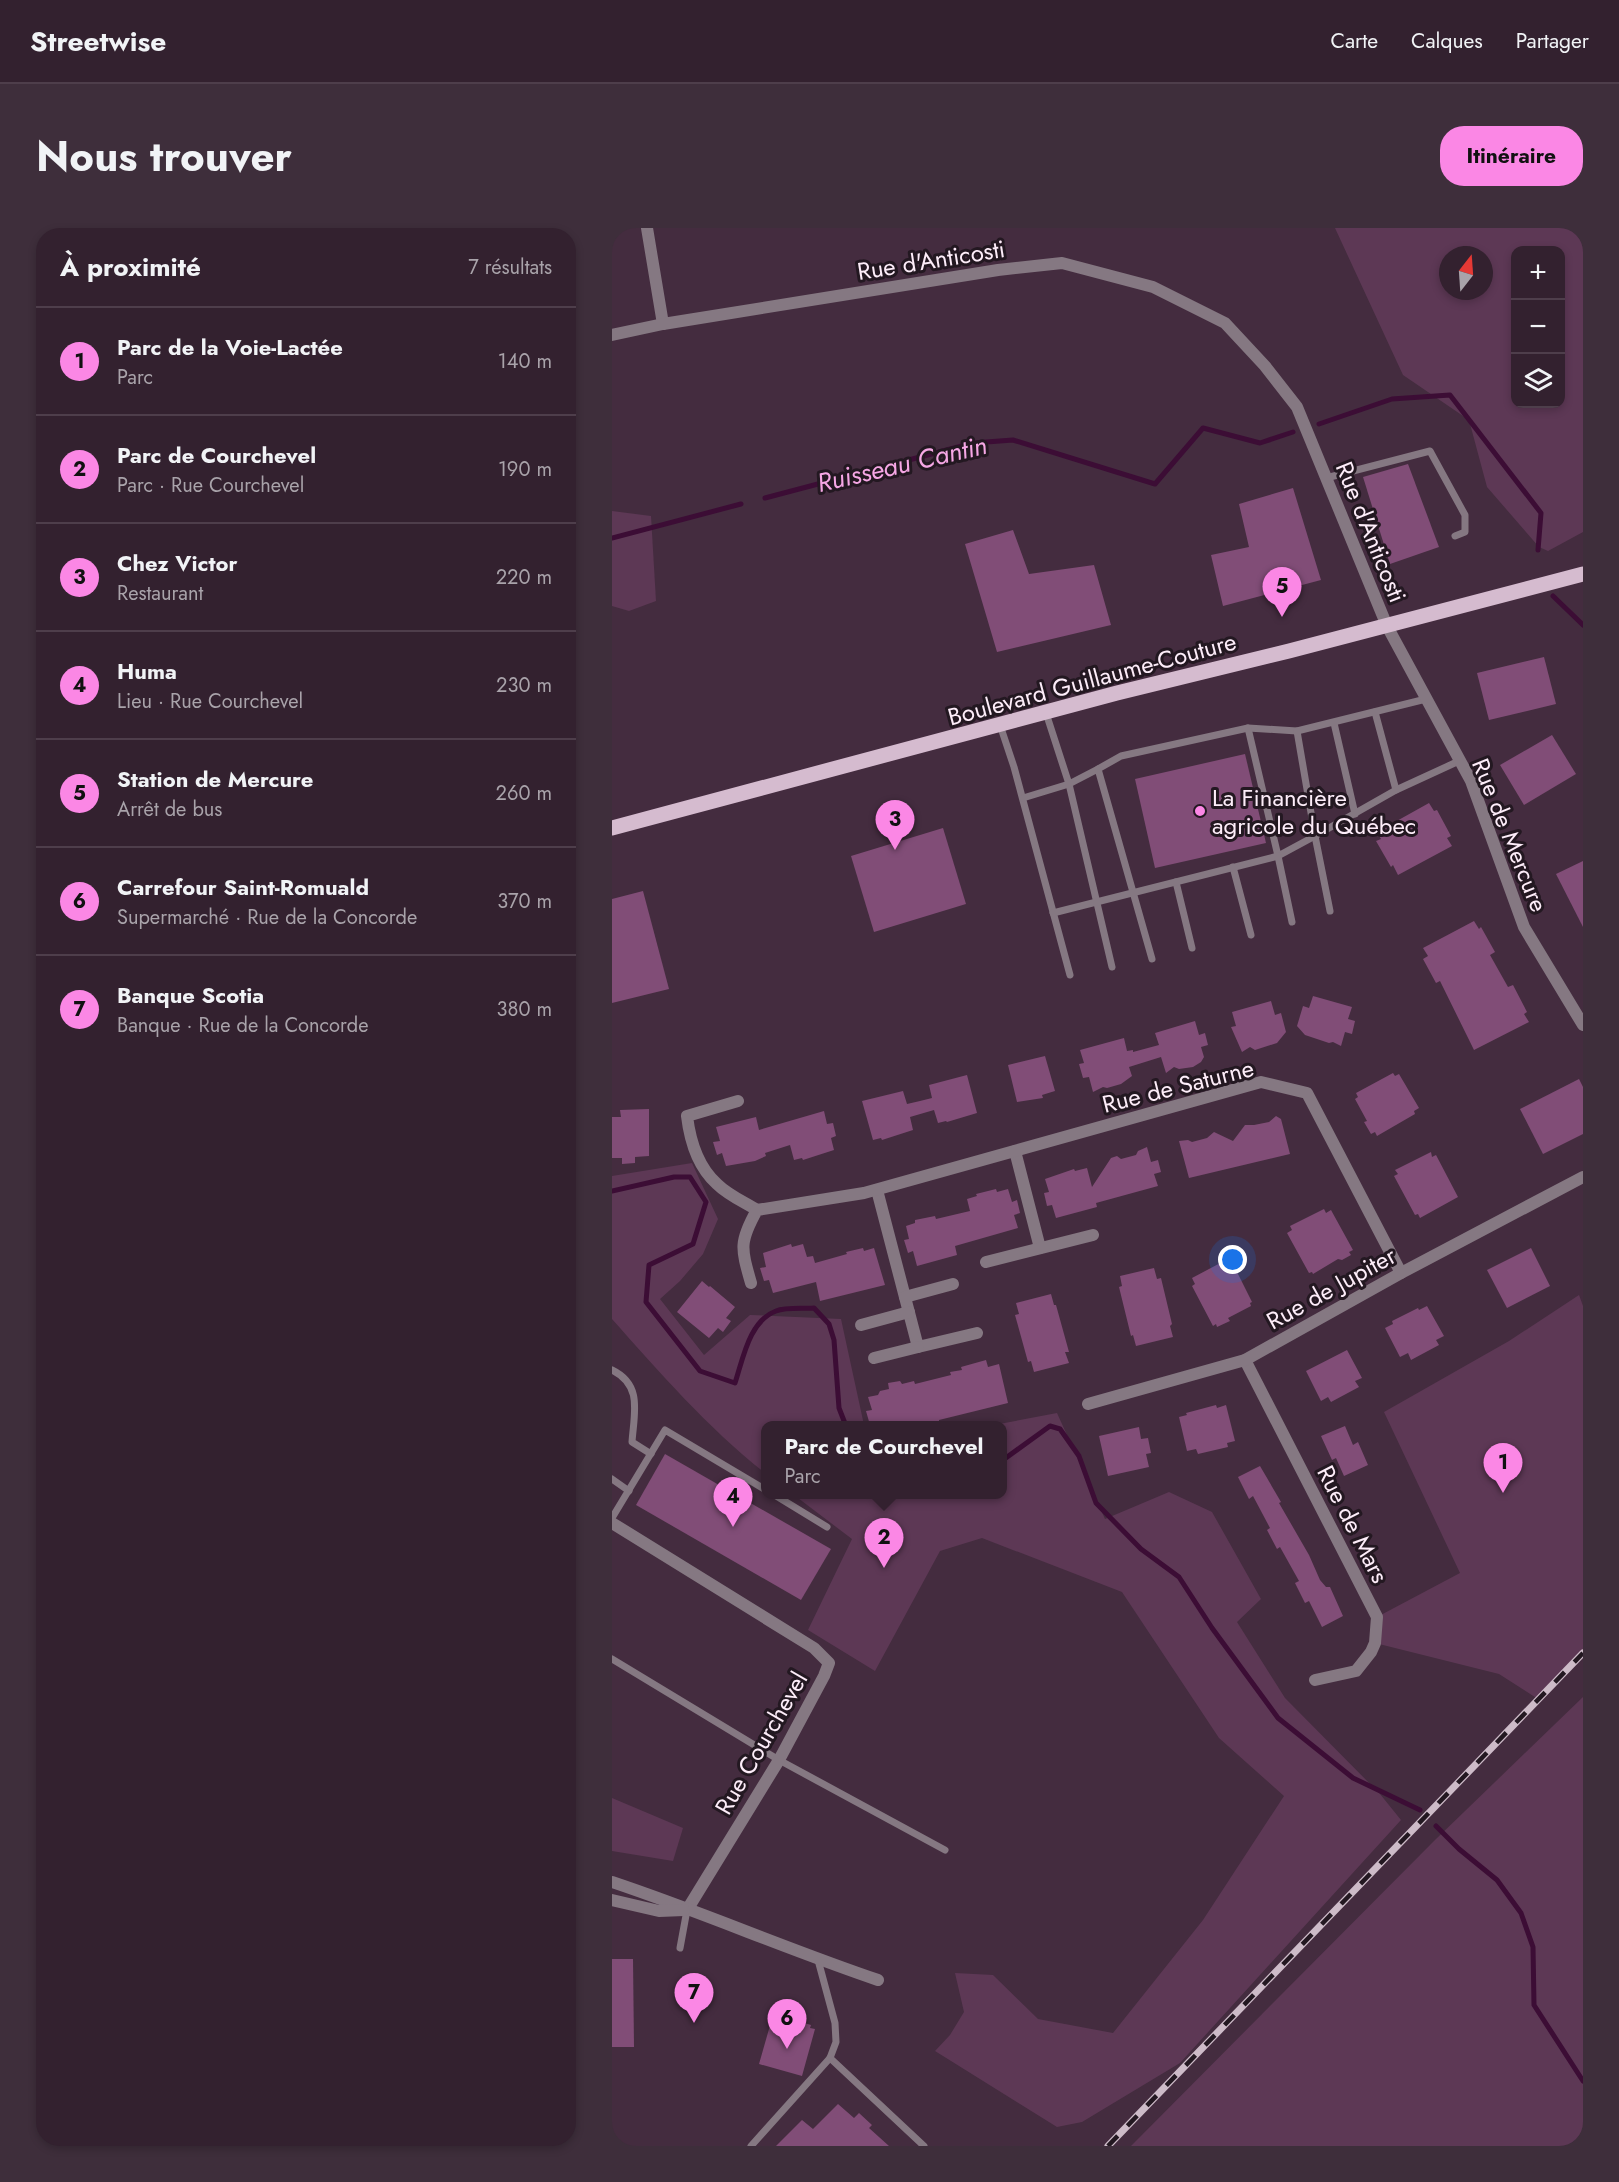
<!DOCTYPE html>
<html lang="fr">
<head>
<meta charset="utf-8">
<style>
  :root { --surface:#33212f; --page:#3e2e3b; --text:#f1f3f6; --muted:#a9a3aa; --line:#4e3e4b; --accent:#fb87e5 }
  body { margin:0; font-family:Jost,sans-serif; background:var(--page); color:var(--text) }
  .controls { position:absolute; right:18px; top:18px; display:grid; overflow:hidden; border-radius:12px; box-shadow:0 3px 9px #0003 }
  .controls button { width:54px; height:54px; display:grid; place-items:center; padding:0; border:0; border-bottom:2px solid var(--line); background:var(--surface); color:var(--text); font:30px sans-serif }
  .compass { position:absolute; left:827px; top:18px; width:54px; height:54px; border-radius:50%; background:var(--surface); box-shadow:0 3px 9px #0003; rotate:17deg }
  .you { position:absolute; left:621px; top:1032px; width:21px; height:21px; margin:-15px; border:4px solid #fff; border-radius:50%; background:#1a73e8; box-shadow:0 0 0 9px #1a73e833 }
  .badge { display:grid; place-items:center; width:39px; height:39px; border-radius:50%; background:var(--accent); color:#111; font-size:20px; font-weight:700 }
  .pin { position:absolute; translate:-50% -50px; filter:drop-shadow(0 2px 3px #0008) }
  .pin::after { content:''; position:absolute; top:32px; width:21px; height:18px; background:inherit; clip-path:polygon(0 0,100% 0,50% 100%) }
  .popup { position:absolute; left:149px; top:1193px; width:246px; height:78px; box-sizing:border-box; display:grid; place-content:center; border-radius:12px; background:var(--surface); filter:drop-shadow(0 2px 4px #0005); font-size:20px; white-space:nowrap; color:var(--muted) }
  .popup b { font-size:22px; color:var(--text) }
  .popup::after { content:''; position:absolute; left:50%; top:100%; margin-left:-12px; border:12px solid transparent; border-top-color:var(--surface) }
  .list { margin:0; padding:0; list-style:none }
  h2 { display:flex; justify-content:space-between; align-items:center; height:78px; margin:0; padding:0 24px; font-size:26px }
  h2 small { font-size:20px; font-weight:400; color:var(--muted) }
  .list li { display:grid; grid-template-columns:39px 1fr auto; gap:18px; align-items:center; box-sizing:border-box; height:108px; padding:0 24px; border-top:2px solid var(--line) }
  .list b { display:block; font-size:22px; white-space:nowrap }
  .list p { margin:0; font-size:20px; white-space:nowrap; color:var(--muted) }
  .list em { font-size:20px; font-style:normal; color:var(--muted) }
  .icon { flex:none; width:33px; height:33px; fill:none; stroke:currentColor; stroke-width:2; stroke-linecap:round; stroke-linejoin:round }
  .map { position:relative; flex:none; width:971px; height:1918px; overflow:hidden; border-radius:24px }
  header { display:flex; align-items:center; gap:36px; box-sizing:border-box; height:84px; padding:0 30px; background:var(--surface); border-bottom:2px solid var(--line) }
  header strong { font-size:28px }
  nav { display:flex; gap:33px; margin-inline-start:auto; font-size:21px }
  .intro { display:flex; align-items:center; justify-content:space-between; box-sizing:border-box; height:144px; padding:0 36px }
  h1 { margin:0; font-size:42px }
  .button { padding:15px 27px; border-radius:24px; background:var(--accent); color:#111; font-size:21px; font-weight:700 }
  main { display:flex; gap:36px; padding:0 36px }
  aside { flex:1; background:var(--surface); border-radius:24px; box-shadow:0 3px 9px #0003 }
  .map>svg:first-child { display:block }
</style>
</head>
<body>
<header>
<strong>Streetwise</strong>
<nav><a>Carte</a><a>Calques</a><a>Partager</a></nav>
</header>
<div class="intro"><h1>Nous trouver</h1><a class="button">Itinéraire</a></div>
<main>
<aside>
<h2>À proximité<small>7 résultats</small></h2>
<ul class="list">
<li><span class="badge">1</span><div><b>Parc de la Voie-Lactée</b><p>Parc</p></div><em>140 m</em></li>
<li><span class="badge">2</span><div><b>Parc de Courchevel</b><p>Parc · Rue Courchevel</p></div><em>190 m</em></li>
<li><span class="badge">3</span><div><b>Chez Victor</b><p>Restaurant</p></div><em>220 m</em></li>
<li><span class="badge">4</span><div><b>Huma</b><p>Lieu · Rue Courchevel</p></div><em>230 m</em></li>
<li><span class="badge">5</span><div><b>Station de Mercure</b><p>Arrêt de bus</p></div><em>260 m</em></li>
<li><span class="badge">6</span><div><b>Carrefour Saint-Romuald</b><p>Supermarché · Rue de la Concorde</p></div><em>370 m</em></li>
<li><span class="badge">7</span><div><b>Banque Scotia</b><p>Banque · Rue de la Concorde</p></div><em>380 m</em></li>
</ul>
</aside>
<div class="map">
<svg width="971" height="1918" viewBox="0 0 971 1918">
  <rect width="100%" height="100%" fill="#442c3f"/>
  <!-- green -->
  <g fill="#5d3855" fill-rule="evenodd">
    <path d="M723 0H971V304L936 323 927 319 875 259 857 192 791 147ZM903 22H948V176H903ZM836 27H872V63H836Z"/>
    <path d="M0 283 39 288 44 373 17 383 0 378Z"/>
    <path d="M80 935 106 991 91 1026 68 1053 48 1071 92 1127 138 1087 229 1091 252 1197 154 1198 153 1245C96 1200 48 1145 0 1091V948Z"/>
    <path d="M967 1067 971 1078V1425L926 1471 887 1446 763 1415 765 1389 848 1345 772 1184 897 1113Z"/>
    <path d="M445 1185 493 1291 557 1264 600 1284 649 1371 625 1394 673 1470 768 1566 789 1592 568 1835 470 1894 445 1899 323 1823 338 1807 352 1784 343 1745 381 1747 426 1791 501 1805 591 1692 672 1568 607 1510 510 1364 370 1310 328 1323 263 1443 196 1402 240 1311 182 1267 391 1266V1198L382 1197Z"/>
    <path d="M971 1469V1918H519L823 1612Z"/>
    <path d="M0 1570 71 1600 61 1633 0 1623Z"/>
  </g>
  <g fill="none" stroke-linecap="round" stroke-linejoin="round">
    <!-- stream -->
    <g stroke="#3c0d35" stroke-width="5">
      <path d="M707 196 780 171 838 167 929 285 926 322"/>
      <path d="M153 270 361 215 401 212 543 256 591 200 648 215 681 204"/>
      <path d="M0 310 129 276"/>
      <path d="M941 368 971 397"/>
      <path d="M0 963 62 949H78L94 974 81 1016 37 1037 34 1074 88 1143 123 1155C131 1131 137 1093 164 1083 174 1079 191 1081 202 1080L217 1096 222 1112 227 1180 234 1198"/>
      <path d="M391 1232 438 1198 448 1201 467 1228 484 1275 529 1321 567 1349 600 1400 666 1490 741 1550 808 1582"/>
      <path d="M824 1598 847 1621 885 1652 909 1685 921 1719 922 1777 971 1853"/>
    </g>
  </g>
  <!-- building -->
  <g fill="#814d77">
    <path d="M796 236 827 319 778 336 751 249Z"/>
    <path d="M681 260 709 352 611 378 599 327 637 319 627 276Z"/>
    <path d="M401 302 417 346 482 337 499 397 385 424 353 316Z"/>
    <path d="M932 429 944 476 877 492 865 445Z"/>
    <path d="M940 507 964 546 912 577 888 537Z"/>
    <path d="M633 526 654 615 543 640 523 551Z"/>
    <path d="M817 575 822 583 825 582 839 608 835 610 840 618 786 647 781 637 779 639 764 613 769 611 765 604Z"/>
    <path d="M331 600 354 676 262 704 239 628Z"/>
    <path d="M971 633V699L944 646Z"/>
    <path d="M31 663 57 761 0 775V671Z"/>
    <path d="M862 693 867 701 869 699 883 724 878 727 896 759 901 757 915 784 912 786 917 794 862 822 828 753 824 755 811 731 816 728 811 720Z"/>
    <path d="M701 768 740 779 736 791 743 793 740 806 733 804 729 818 721 814 717 815 693 807 685 798 691 778 697 780Z"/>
    <path d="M659 773 663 787 669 785 674 804 665 815 643 822 638 819 630 824 619 799 624 798 620 784Z"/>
    <path d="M583 793 587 807 593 805 596 817 589 819 592 829 589 834 581 839 567 841 562 839 554 845 549 829 517 839 520 848 509 856 495 860 491 859 481 864 477 849 471 850 467 836 472 835 468 822 512 810 515 823 521 822V824L547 817 543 805Z"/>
    <path d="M433 828 443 863 430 867 431 870 405 874 396 837Z"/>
    <path d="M781 845 783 848 787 846 807 880 802 883 803 886 765 908 763 904 759 906 752 894 755 893 743 871 746 869 744 865Z"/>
    <path d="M355 847 365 885 335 894 334 893 326 895 322 882 298 889 301 902 270 912 269 910 261 912 250 873 291 863 295 876 308 873 320 870 317 857Z"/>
    <path d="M967 851 971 859V906L931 926 908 881Z"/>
    <path d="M37 881V928L23 929V935L10 936V930H0V889H9L8 882Z"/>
    <path d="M212 883 215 896 221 895 224 908 219 910 222 922 191 932 190 930 182 932 178 917 153 925 154 928 143 933 114 938 110 925 105 927 101 914 108 913 104 899 144 889 147 902Z"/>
    <path d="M664 888 669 891 678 926 577 950 567 913 576 912 580 914 595 910 602 904 621 913 633 897H642L657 894Z"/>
    <path d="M535 919 539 934 546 932 549 944 542 946 546 958 484 975 485 979 444 990 440 977 435 978 432 965 437 964 433 951 462 941 463 943 475 940 480 959 499 930 505 928 509 931 524 927 526 923Z"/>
    <path d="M819 924 820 929 824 927 846 969 808 990 806 986 803 987 782 948 786 946 783 942Z"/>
    <path d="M384 961 385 964 396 961 400 974 405 972 408 985 402 987 406 1000 343 1018 345 1027 305 1038 301 1023 296 1025 292 1012 297 1011 294 998 303 995V992L323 988 324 991 358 983 355 971 365 968 364 966Z"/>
    <path d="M712 981 714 985 719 982 741 1022 737 1024 739 1027 730 1032 726 1031 701 1046 700 1044 697 1045 675 1005 680 1002 678 998Z"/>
    <path d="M179 1016 180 1019 191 1016 195 1029 201 1028 203 1035 235 1026 234 1024 251 1020 252 1023 262 1020 273 1057 208 1073 204 1054 161 1065 157 1052 152 1053 148 1040 154 1039 151 1025Z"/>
    <path d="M919 1020 938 1058 895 1080 875 1042Z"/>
    <path d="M614 1032 617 1038 621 1036 640 1074 638 1075 639 1078 616 1090 618 1093 605 1099 604 1096 601 1098 580 1058 583 1056 580 1050Z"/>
    <path d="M542 1040 545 1051 549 1050 560 1096 558 1098 561 1109 524 1118 521 1107 519 1108 507 1059 510 1058 508 1048Z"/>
    <path d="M90 1053 97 1059 98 1058 123 1079 114 1090 119 1093 111 1104 106 1100 97 1110 65 1084Z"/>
    <path d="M439 1066 442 1077H444L457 1124H453L457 1135 422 1144 419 1133 416 1134 403 1087 407 1086 404 1075Z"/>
    <path d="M815 1078 832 1108 824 1112 827 1117 799 1132 796 1125 788 1129 773 1100 781 1096 780 1093 806 1080 807 1082Z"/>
    <path d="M735 1122 750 1150 743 1153 747 1159 719 1174 716 1169 709 1173 694 1143Z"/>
    <path d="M374 1132 376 1139 387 1136 396 1175 327 1192V1194L315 1197H258L254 1183 260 1182 256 1169 266 1167 268 1163 277 1161 276 1155 288 1153 290 1156 302 1153 303 1156 339 1147 338 1144 350 1142 349 1139Z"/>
    <path d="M604 1177 605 1180 614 1177 623 1213 615 1215 616 1219 586 1226 584 1221 575 1223 567 1189 575 1187 574 1185Z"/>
    <path d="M733 1198 741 1217 746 1214 756 1237 732 1248 724 1230 720 1232 709 1208Z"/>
    <path d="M527 1199 529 1211 536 1210 539 1225 534 1226 537 1239 496 1248 487 1208Z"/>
    <path d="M53 1226 219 1321 189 1372 24 1277Z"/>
    <path d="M648 1238 669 1274 667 1275 697 1327 708 1352 714 1359H718L731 1388 710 1399 697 1373 693 1375 683 1355 687 1353 668 1319 665 1321 655 1302 658 1300 641 1268 637 1271 626 1249Z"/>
    <path d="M0 1731H21L22 1819H0Z"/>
    <path d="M165 1773 180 1777 176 1790 199 1797 198 1800 203 1801 190 1848 147 1836Z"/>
    <path d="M226 1876 242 1890 247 1885 260 1897 257 1900 277 1918H164L190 1892 201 1901Z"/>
  </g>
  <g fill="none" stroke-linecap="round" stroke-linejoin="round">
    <!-- service -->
    <g stroke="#857882" stroke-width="7">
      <path d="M714 250 818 223 853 287V304L843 308"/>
      <path d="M763 484 784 562"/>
      <path d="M434 485 457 556 500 739"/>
      <path d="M722 495 743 586"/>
      <path d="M388 497 402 539 458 747"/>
      <path d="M636 500 685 503"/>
      <path d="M486 541 509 528 636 500 666 628 703 608 685 503 814 471"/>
      <path d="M411 570 457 556 486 541 540 731"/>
      <path d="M621 639 639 707"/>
      <path d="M564 654 580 720"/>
      <path d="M718 683 703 608 784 562 847 533"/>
      <path d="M441 685 666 628 680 694"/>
      <path d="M0 1142C31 1157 22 1185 20 1214L39 1226"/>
      <path d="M0 1251 17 1263"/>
      <path d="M161 1266 215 1299"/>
      <path d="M0 1290 53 1202 154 1262"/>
      <path d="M0 1431 167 1532 333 1622"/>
      <path d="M68 1720 75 1682"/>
      <path d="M218 1830 312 1918"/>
      <path d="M139 1918 218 1830 224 1814 223 1795 206 1732"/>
    </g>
    <!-- minor -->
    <g stroke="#857882" stroke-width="12">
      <path d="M35 0 51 96"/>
      <path d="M0 107 51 96 386 42 450 35 541 59 613 95 653 138 685 179 775 398 859 553 912 699 971 797"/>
      <path d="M126 873 75 888C78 913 86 939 105 956 116 967 132 974 145 982"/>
      <path d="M403 923 428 1020"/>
      <path d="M265 962 306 1119 365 1105"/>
      <path d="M374 1034 481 1007"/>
      <path d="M139 1055C129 1020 127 1014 145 982L252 965 649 854 695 865 789 1045"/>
      <path d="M293 1069 341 1056"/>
      <path d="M249 1097 297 1084"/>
      <path d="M262 1130 306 1119"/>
      <path d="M633 1132 765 1389 763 1415 759 1424 744 1443 703 1452"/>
      <path d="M476 1176 633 1132 789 1045 971 949"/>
      <path d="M0 1295 202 1420 217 1435 212 1448 167 1532 75 1682"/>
      <path d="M0 1654C90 1684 177 1722 266 1752"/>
      <path d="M0 1672 47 1683 72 1682"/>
    </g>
    <!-- primary -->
    <path stroke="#d5bbcf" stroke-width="15" d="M0 600 505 465 677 423 971 346"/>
    <defs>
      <path id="rail" d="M496 1918 971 1425"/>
    </defs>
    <!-- rail casing -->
    <use href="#rail" stroke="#cdbbc8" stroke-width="7"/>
    <!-- rail -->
    <use href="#rail" stroke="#231821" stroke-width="4.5" stroke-dasharray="14" stroke-linecap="butt"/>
  </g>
  <!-- markers -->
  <circle fill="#fb87e5" stroke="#231821" stroke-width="2" cx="588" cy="583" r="6"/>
  <g text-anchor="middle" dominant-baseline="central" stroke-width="6" stroke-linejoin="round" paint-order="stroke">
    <!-- street labels -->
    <g font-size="24" fill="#fdedf9" stroke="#231821">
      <text transform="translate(319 32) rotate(-9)">Rue d'Anticosti</text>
      <text transform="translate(759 304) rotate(68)">Rue d'Anticosti</text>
      <text transform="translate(480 451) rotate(-15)">Boulevard Guillaume-Couture</text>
      <text transform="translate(898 607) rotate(68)">Rue de Mercure</text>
      <text transform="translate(566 858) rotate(-14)">Rue de Saturne</text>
      <text transform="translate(719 1060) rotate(-29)">Rue de Jupiter</text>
      <text transform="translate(741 1296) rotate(63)">Rue de Mars</text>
      <text transform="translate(149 1515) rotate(-60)">Rue Courchevel</text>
    </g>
    <!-- poi labels -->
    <g font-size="24" fill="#fdedf9" stroke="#231821" text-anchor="start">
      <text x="600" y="569">La Financière<tspan x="600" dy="28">agricole du Québec</tspan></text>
    </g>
    <!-- water labels -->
    <g font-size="26" font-style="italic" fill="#f6a7e5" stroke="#231821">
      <text transform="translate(290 236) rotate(-13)">Ruisseau Cantin</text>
    </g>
  </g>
</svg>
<div class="controls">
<button>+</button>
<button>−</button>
<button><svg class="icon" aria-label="layers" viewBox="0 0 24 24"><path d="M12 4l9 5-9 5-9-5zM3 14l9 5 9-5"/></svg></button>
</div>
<svg class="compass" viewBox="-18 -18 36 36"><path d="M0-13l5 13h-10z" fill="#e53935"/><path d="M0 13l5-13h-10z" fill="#a9a3aa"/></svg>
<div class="you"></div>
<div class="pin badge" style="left:891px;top:1265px">1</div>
<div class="pin badge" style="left:272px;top:1340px">2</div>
<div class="popup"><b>Parc de Courchevel</b>Parc</div>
<div class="pin badge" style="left:283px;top:622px">3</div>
<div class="pin badge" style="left:121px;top:1299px">4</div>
<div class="pin badge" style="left:670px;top:389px">5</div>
<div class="pin badge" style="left:175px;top:1821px">6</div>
<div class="pin badge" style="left:82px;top:1795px">7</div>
</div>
</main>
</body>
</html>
